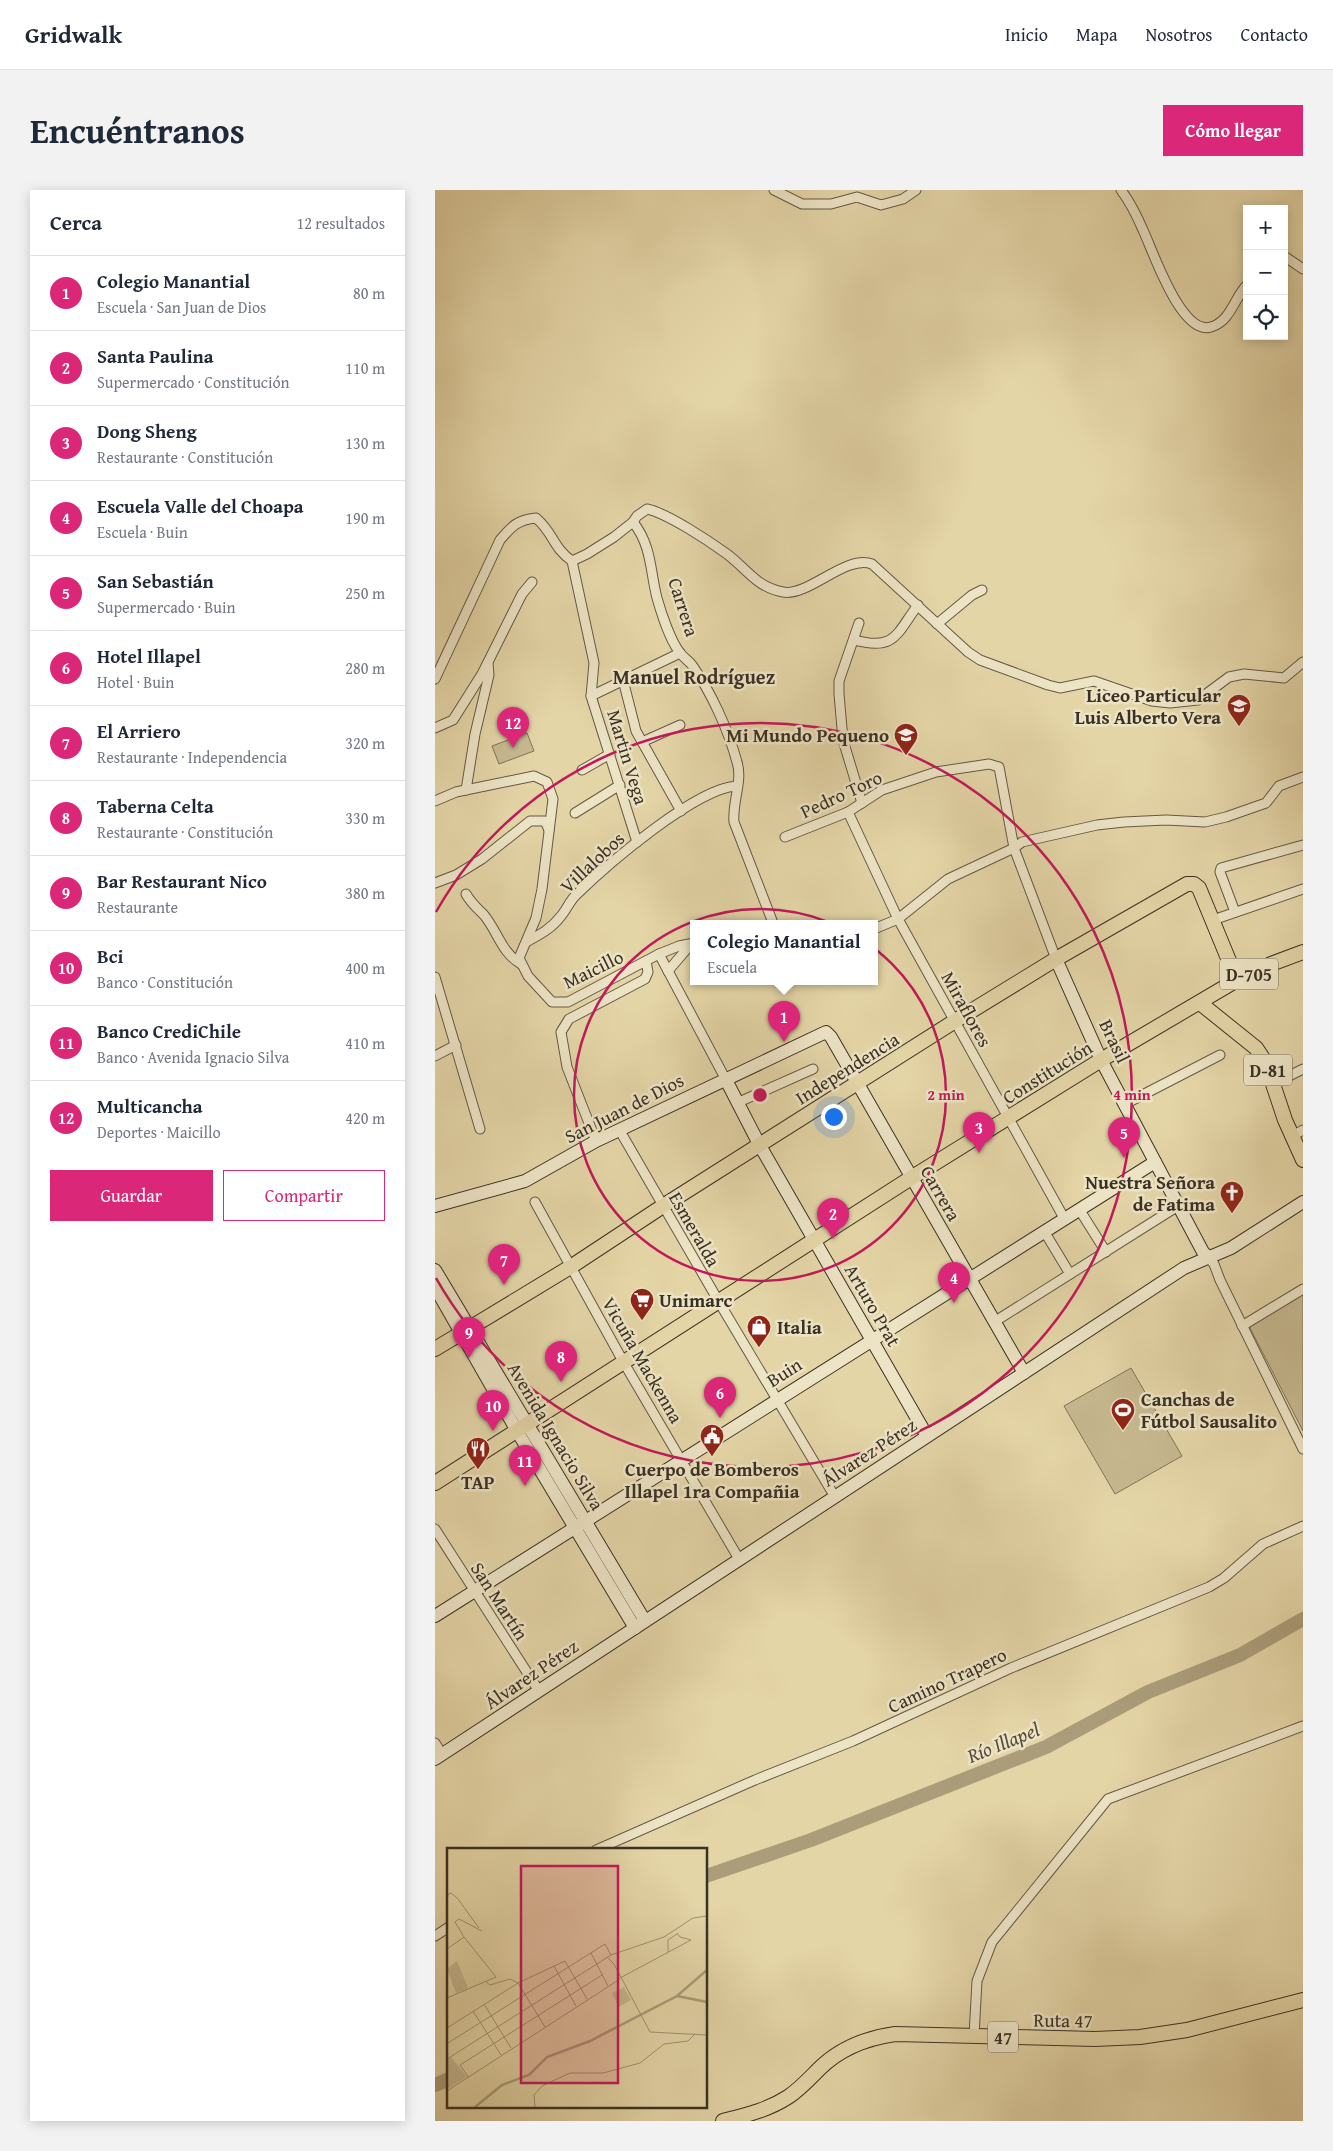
<!DOCTYPE html>
<html lang="es">
<head>
<meta charset="utf-8">
<style>
  :root { --surface:#fff; --page:#f2f2f3; --text:#1f2937; --muted:#747a83; --line:#e0e1e3; --accent:#db2777 }
  body { margin:0; font-family:"Gentium Book Plus",serif; background:var(--page); color:var(--text) }
  .controls { position:absolute; right:15px; top:15px; display:grid; overflow:hidden; border-radius:0px; box-shadow:0 2px 12px #0003 }
  .controls button { width:45px; height:45px; display:grid; place-items:center; padding:0; border:0; border-bottom:1px solid var(--line); background:var(--surface); color:var(--text); font:25px sans-serif }
  .you { position:absolute; left:398px; top:926px; width:18px; height:18px; margin:-12px; border:4px solid #fff; border-radius:50%; background:#1a73e8; box-shadow:0 0 0 8px #1a73e833 }
  .badge { display:grid; place-items:center; width:32px; height:32px; border-radius:50%; background:var(--accent); color:#fff; font-size:16px; font-weight:700 }
  .pin { position:absolute; translate:-50% -41px; filter:drop-shadow(0 1px 2px #0008) }
  .pin::after { content:''; position:absolute; top:26px; width:18px; height:15px; background:inherit; clip-path:polygon(0 0,100% 0,50% 100%) }
  .popup { position:absolute; left:255px; top:730px; width:188px; height:65px; box-sizing:border-box; display:grid; place-content:center; border-radius:0px; background:var(--surface); filter:drop-shadow(0 1px 4px #0005); font-size:16px; white-space:nowrap; color:var(--muted) }
  .popup b { font-size:19px; color:var(--text) }
  .popup::after { content:''; position:absolute; left:50%; top:100%; margin-left:-10px; border:10px solid transparent; border-top-color:var(--surface) }
  .list { margin:0; padding:0; list-style:none }
  h2 { display:flex; justify-content:space-between; align-items:center; height:65px; margin:0; padding:0 20px; font-size:21px }
  h2 small { font-size:16px; font-weight:400; color:var(--muted) }
  .list li { display:grid; grid-template-columns:32px 1fr auto; gap:15px; align-items:center; box-sizing:border-box; height:75px; padding:0 20px; border-top:1px solid var(--line) }
  .list b { display:block; font-size:19px; white-space:nowrap }
  .list p { margin:0; font-size:16px; white-space:nowrap; color:var(--muted) }
  .list em { font-size:16px; font-style:normal; color:var(--muted) }
  .actions { display:flex; gap:10px; padding:15px 20px }
  .actions a { flex:1; padding:11px 0; border:1px solid var(--accent); border-radius:0px; text-align:center; font-size:18px; color:var(--accent) }
  .actions .main { background:var(--accent); color:#fff }
  .icon { flex:none; width:28px; height:28px; fill:none; stroke:currentColor; stroke-width:2; stroke-linecap:round; stroke-linejoin:round }
  .map { position:relative; flex:none; width:868px; height:1931px; overflow:hidden; border-radius:0px }
  header { display:flex; align-items:center; gap:30px; box-sizing:border-box; height:70px; padding:0 25px; background:var(--surface); border-bottom:1px solid var(--line) }
  header strong { font-size:24px }
  nav { display:flex; gap:28px; margin-inline-start:auto; font-size:18px }
  .intro { display:flex; align-items:center; justify-content:space-between; box-sizing:border-box; height:120px; padding:0 30px }
  h1 { margin:0; font-size:35px }
  .button { padding:12px 22px; border-radius:0px; background:var(--accent); color:#fff; font-size:18px; font-weight:700 }
  main { display:flex; gap:30px; padding:0 30px }
  aside { flex:1; background:var(--surface); border-radius:0px; box-shadow:0 2px 12px #0003 }
  .map>svg:first-child { display:block }
</style>
</head>
<body>
<header>
<strong>Gridwalk</strong>
<nav><a>Inicio</a><a>Mapa</a><a>Nosotros</a><a>Contacto</a></nav>
</header>
<div class="intro"><h1>Encuéntranos</h1><a class="button">Cómo llegar</a></div>
<main>
<aside>
<h2>Cerca<small>12 resultados</small></h2>
<ul class="list">
<li><span class="badge">1</span><div><b>Colegio Manantial</b><p>Escuela · San Juan de Dios</p></div><em>80 m</em></li>
<li><span class="badge">2</span><div><b>Santa Paulina</b><p>Supermercado · Constitución</p></div><em>110 m</em></li>
<li><span class="badge">3</span><div><b>Dong Sheng</b><p>Restaurante · Constitución</p></div><em>130 m</em></li>
<li><span class="badge">4</span><div><b>Escuela Valle del Choapa</b><p>Escuela · Buin</p></div><em>190 m</em></li>
<li><span class="badge">5</span><div><b>San Sebastián</b><p>Supermercado · Buin</p></div><em>250 m</em></li>
<li><span class="badge">6</span><div><b>Hotel Illapel</b><p>Hotel · Buin</p></div><em>280 m</em></li>
<li><span class="badge">7</span><div><b>El Arriero</b><p>Restaurante · Independencia</p></div><em>320 m</em></li>
<li><span class="badge">8</span><div><b>Taberna Celta</b><p>Restaurante · Constitución</p></div><em>330 m</em></li>
<li><span class="badge">9</span><div><b>Bar Restaurant Nico</b><p>Restaurante</p></div><em>380 m</em></li>
<li><span class="badge">10</span><div><b>Bci</b><p>Banco · Constitución</p></div><em>400 m</em></li>
<li><span class="badge">11</span><div><b>Banco CrediChile</b><p>Banco · Avenida Ignacio Silva</p></div><em>410 m</em></li>
<li><span class="badge">12</span><div><b>Multicancha</b><p>Deportes · Maicillo</p></div><em>420 m</em></li>
</ul>
<div class="actions"><a class="main">Guardar</a><a>Compartir</a></div>
</aside>
<div class="map">
<svg width="868" height="1931" viewBox="0 0 868 1931">
  <rect width="100%" height="100%" fill="#e4d5a7"/>
  <filter id="stains"><feTurbulence type="fractalNoise" baseFrequency=".004" numOctaves="4"/><feColorMatrix values="0 0 0 0 .2 0 0 0 0 .09 0 0 0 0 .02 0 0 0 .5 -.17"/></filter>
  <radialGradient id="worn" r=".72"><stop offset=".6" stop-color="#630" stop-opacity="0"/><stop offset="1" stop-color="#630" stop-opacity=".3"/></radialGradient>
  <!-- green -->
  <g fill="#c7b991" stroke="#81745a">
    <path d="M92 543 99 561 64 574 57 556Z"/>
    <path d="M868 1103V1241L813 1134Z"/>
    <path d="M696 1178 747 1266 680 1304 629 1216Z"/>
  </g>
  <g fill="none" stroke-linecap="round" stroke-linejoin="round">
    <!-- river -->
    <g stroke="#ab9d7a" stroke-width="14">
      <path d="M271 1686 376 1650 611 1557 713 1502 805 1465 868 1429"/>
      <path d="M0 1895 14 1889"/>
    </g>
    <defs>
      <g id="street">
        <path d="M339 0 367 14H396L422 7 446 15 468 9 481 0"/>
        <path d="M686 0C695 12 702 26 708 40 718 61 746 146 776 137 796 131 799 108 812 95"/>
        <path d="M849 66 868 79"/>
        <path d="M198 332C217 356 215 381 222 408 226 422 236 453 246 464 249 468 254 471 257 475 276 502 293 539 302 572 308 591 297 612 299 632L338 733"/>
        <path d="M137 371 152 364 179 347 198 332 202 326 212 319C232 323 274 351 292 364 312 379 321 397 348 402 373 407 411 364 437 374L533 462 545 470 613 495 625 498 659 491 717 511 735 513 763 510 794 487 809 484 849 488 868 472"/>
        <path d="M424 433 404 491V504L408 550 427 613"/>
        <path d="M502 434 537 405 547 400"/>
        <path d="M419 450C461 461 461 444 483 415"/>
        <path d="M0 489 65 350C77 336 82 330 101 328 118 342 118 358 137 371L159 473 156 506 202 652"/>
        <path d="M188 490 201 541 246 621"/>
        <path d="M156 506 245 463"/>
        <path d="M0 538 18 530 47 484 87 404 97 392"/>
        <path d="M207 552 245 535"/>
        <path d="M147 580 175 564"/>
        <path d="M31 600 40 544 54 485 53 473"/>
        <path d="M0 611 21 602 99 586 112 592 118 609 107 699 101 728 84 768 93 786 117 812H133L224 764 244 756 259 753"/>
        <path d="M413 622 463 729 629 1028"/>
        <path d="M140 623 185 595"/>
        <path d="M350 647 413 622 447 600 501 582 554 574 564 577 579 658 621 769"/>
        <path d="M0 693 21 685 47 669 95 631H110L114 640"/>
        <path d="M31 704C36 713 42 718 49 725 63 742 66 762 86 774"/>
        <path d="M800 722 785 682 786 678 868 655"/>
        <path d="M778 730 868 699"/>
        <path d="M439 739 463 729 513 689 579 658 587 652 662 635 689 632 731 630 770 632 791 627 831 613 844 596 868 587"/>
        <path d="M93 751C106 744 117 738 126 726 132 719 135 710 142 704 173 674 260 599 301 596"/>
        <path d="M224 764 290 888"/>
        <path d="M233 781 256 754"/>
        <path d="M0 787 45 939"/>
        <path d="M0 866 21 855"/>
        <path d="M838 894 868 879"/>
        <path d="M304 912 378 879"/>
        <path d="M690 914 785 865"/>
        <path d="M185 941 284 1112 400 1307"/>
        <path d="M857 946 868 940"/>
        <path d="M161 951 132 877 126 842 134 829 210 789 213 782 211 771"/>
        <path d="M100 1012 189 1173 304 1369"/>
        <path d="M644 1019 671 1062"/>
        <path d="M609 1041 635 1084"/>
        <path d="M774 1068 779 1074 785 1090 868 1259"/>
        <path d="M559 1132 743 1016"/>
        <path d="M807 1136 868 1099"/>
        <path d="M0 1339 104 1501"/>
        <path d="M0 1553 7 1564"/>
        <path d="M161 1660 320 1590 418 1551 576 1478 774 1397 789 1388 828 1354 868 1336"/>
        <path d="M0 1746 14 1737"/>
        <path d="M539 1846 542 1791 557 1752 673 1609 868 1536"/>
      </g>
      <g id="secondary">
        <path d="M621 769 666 870 768 1062 774 1068"/>
        <path d="M290 888 324 954 492 1246"/>
        <path d="M0 1016 90 991 161 951 391 842 396 847 589 1183"/>
        <path d="M0 1080 210 1431"/>
        <path d="M0 1097 82 1241 200 1438"/>
        <path d="M0 1426 720 972"/>
        <path d="M0 1569 749 1078 796 1058 868 1012"/>
      </g>
      <g id="primary">
        <path d="M765 813 821 858 831 873 850 930 868 970"/>
        <path d="M0 1159 137 1076 228 1016 520 831 621 769 752 694H759L764 698 802 790"/>
        <path d="M0 1293 476 988 666 870 802 790 836 774 868 762"/>
        <path d="M288 1931C311 1925 333 1920 353 1907 365 1899 374 1889 384 1879 405 1858 432 1848 460 1844L660 1849 705 1847 752 1840 868 1810"/>
      </g>
    </defs>
    <!-- street casing -->
    <use href="#street" stroke="#655945" stroke-width="11"/>
    <!-- secondary casing -->
    <use href="#secondary" stroke="#3b3024" stroke-width="14"/>
    <!-- primary casing -->
    <use href="#primary" stroke="#3b3024" stroke-width="16"/>
    <!-- street -->
    <use href="#street" stroke="#ede4c6" stroke-width="9"/>
    <!-- secondary -->
    <use href="#secondary" stroke="#ede4c6" stroke-width="12"/>
    <!-- primary -->
    <use href="#primary" stroke="#e4d5a7" stroke-width="14"/>
  </g>
  <!-- distance rings -->
  <g fill="none" stroke="#c2185b" stroke-width="2.5">
    <circle cx="325" cy="905" r="186"/>
    <path d="M1 722A372 372 0 1 1 1 1088"/>
  </g>
  <!-- icons -->
  <defs>
    <symbol id="school-pin" viewBox="-11 -11 22 30"><path d="M0 17L-7.5 6A9.5 9.5 0 1 1 7.5 6Z" fill="#8f2418" stroke="#ede4c6"/><path d="M0-5L7-2L0 1L-7-2ZM-4 1L0 2.5L4 1V4Q0 6-4 4Z" fill="#fff"/></symbol>
    <symbol id="church-pin" viewBox="-11 -11 22 30"><path d="M0 17L-7.5 6A9.5 9.5 0 1 1 7.5 6Z" fill="#8f2418" stroke="#ede4c6"/><path d="M-1.2-6h2.4v3.5h3.3v2.4h-3.3V6h-2.4V-.1h-3.3v-2.4h3.3Z" fill="#fff"/></symbol>
    <symbol id="supermarket-pin" viewBox="-11 -11 22 30"><path d="M0 17L-7.5 6A9.5 9.5 0 1 1 7.5 6Z" fill="#8f2418" stroke="#ede4c6"/><path d="M-6-5.5h2.5l.6 2H6L4.5 2H-2.5L-4.4-4H-6ZM-1.5 3.2a1.3 1.3 0 1 0 .1 0ZM3 3.2a1.3 1.3 0 1 0 .1 0Z" fill="#fff"/></symbol>
    <symbol id="shop-pin" viewBox="-11 -11 22 30"><path d="M0 17L-7.5 6A9.5 9.5 0 1 1 7.5 6Z" fill="#8f2418" stroke="#ede4c6"/><path d="M-5-2.5h2.3a2.7 3.5 0 0 1 5.4 0H5L5.5 6h-11ZM-1.5-2.5h3a1.5 2.3 0 0 0-3 0Z" fill="#fff"/></symbol>
    <symbol id="stadium-pin" viewBox="-11 -11 22 30"><path d="M0 17L-7.5 6A9.5 9.5 0 1 1 7.5 6Z" fill="#8f2418" stroke="#ede4c6"/><path d="M0-5a6.5 5 0 1 0 0 10a6.5 5 0 1 0 0-10ZM-3.5-1.8h7v3.6h-7Z" fill="#fff"/></symbol>
    <symbol id="civic-pin" viewBox="-11 -11 22 30"><path d="M0 17L-7.5 6A9.5 9.5 0 1 1 7.5 6Z" fill="#8f2418" stroke="#ede4c6"/><path d="M-.6-6.5H3V-4.5H.6V-3L4-1V1h2V6H-6V1h2V-1L-.6-3ZM-1.2 2.5V6h2.4V2.5Z" fill="#fff"/></symbol>
    <symbol id="restaurant-pin" viewBox="-11 -11 22 30"><path d="M0 17L-7.5 6A9.5 9.5 0 1 1 7.5 6Z" fill="#8f2418" stroke="#ede4c6"/><path d="M-5-6h1v4h1v-4h1v4h1v-4h1v5L-1.5 .5V6h-2V.5L-5-1ZM5-6V6H3V1.5H1.5Q1.5-4 5-6Z" fill="#fff"/></symbol>
  </defs>
  <g fill-rule="evenodd">
    <use href="#school-pin" x="790" y="502" width="28" height="38"/>
    <use href="#school-pin" x="457" y="531" width="28" height="38"/>
    <use href="#church-pin" x="783" y="989" width="28" height="38"/>
    <use href="#supermarket-pin" x="193" y="1096" width="28" height="38"/>
    <use href="#shop-pin" x="310" y="1123" width="28" height="38"/>
    <use href="#stadium-pin" x="674" y="1206" width="28" height="38"/>
    <use href="#civic-pin" x="263" y="1232" width="28" height="38"/>
    <use href="#restaurant-pin" x="29" y="1245" width="28" height="38"/>
  </g>
  <g text-anchor="middle" dominant-baseline="central" stroke-width="5" stroke-linejoin="round" paint-order="stroke">
    <!-- shield labels -->
    <g fill="#ede4c6" stroke="#706655" stroke-width="1">
      <rect x="785" y="768.5" width="58" height="31" rx="4"/>
      <rect x="809" y="864.5" width="48" height="31" rx="4"/>
      <rect x="553" y="1831.5" width="30" height="31" rx="4"/>
    </g>
    <g font-size="18" font-weight="bold" fill="#3b3024">
      <text x="814" y="784">D-705</text>
      <text x="833" y="880">D-81</text>
      <text x="568" y="1847">47</text>
    </g>
    <!-- street labels -->
    <g font-size="19" fill="#3b3024" stroke="#ede4c6">
      <text transform="translate(249 417) rotate(72)">Carrera</text>
      <text transform="translate(193 567) rotate(73)">Martin Vega</text>
      <text transform="translate(406 604) rotate(-25)">Pedro Toro</text>
      <text transform="translate(157 672) rotate(-43)">Villalobos</text>
      <text transform="translate(158 779) rotate(-26)">Maicillo</text>
      <text transform="translate(532 819) rotate(61)">Miraflores</text>
      <text transform="translate(680 851) rotate(64)">Brasil</text>
      <text transform="translate(412 878) rotate(-32)">Independencia</text>
      <text transform="translate(612 882) rotate(-32)">Constitución</text>
      <text transform="translate(189 918) rotate(-27)">San Juan de Dios</text>
      <text transform="translate(506 1003) rotate(60)">Carrera</text>
      <text transform="translate(260 1039) rotate(60)">Esmeralda</text>
      <text transform="translate(438 1115) rotate(60)">Arturo Prat</text>
      <text transform="translate(208 1170) rotate(60)">Vicuña Mackenna</text>
      <text transform="translate(349 1182) rotate(-32)">Buin</text>
      <text transform="translate(121 1246) rotate(59)">Avenida Ignacio Silva</text>
      <text transform="translate(434 1262) rotate(-33)">Álvarez Pérez</text>
      <text transform="translate(65 1411) rotate(57)">San Martín</text>
      <text transform="translate(96 1484) rotate(-34)">Álvarez Pérez</text>
      <text transform="translate(512 1490) rotate(-25)">Camino Trapero</text>
      <text transform="translate(628 1830) rotate(1)">Ruta 47</text>
    </g>
    <!-- poi labels -->
    <g font-size="19" font-weight="bold" fill="#3b3024" stroke="#ede4c6" text-anchor="end">
      <text x="786" y="505">Liceo Particular<tspan x="786" dy="22">Luis Alberto Vera</tspan></text>
      <text x="454" y="545">Mi Mundo Pequeno</text>
      <text x="780" y="992">Nuestra Señora<tspan x="780" dy="22">de Fatima</tspan></text>
      <text x="224" y="1110" text-anchor="start">Unimarc</text>
      <text x="342" y="1137" text-anchor="start">Italia</text>
      <text x="706" y="1209" text-anchor="start">Canchas de<tspan x="706" dy="22">Fútbol Sausalito</tspan></text>
      <text x="277" y="1279" text-anchor="middle">Cuerpo de Bomberos<tspan x="277" dy="22">Illapel 1ra Compañia</tspan></text>
      <text x="43" y="1292" text-anchor="middle">TAP</text>
    </g>
    <!-- neighbourhood labels -->
    <g font-size="20" font-weight="bold" fill="#3b3024" stroke="#ede4c6">
      <text x="259" y="486">Manuel Rodríguez</text>
    </g>
    <!-- water labels -->
    <g font-size="20" font-style="italic" fill="#574b3a" stroke="#ede4c6">
      <text transform="translate(568 1552) rotate(-22)">Río Illapel</text>
    </g>
  </g>
  <!-- overview -->
  <g transform="translate(12 1658)">
    <rect width="260" height="260" fill="#e4d5a7"/>
    <path d="M10 113 21 140 9 145 0 121ZM177 139 184 152 172 159 165 145ZM4 209 20 229 0 241V212Z" fill="#c7b991"/>
    <path fill="none" stroke="#ab9d7a" stroke-width="2.5" d="M230 148 260 154M28 259 55 237 82 227 100 209 143 193 230 148 260 122"/>
    <path fill="none" stroke="#a09373" stroke-width="1" d="M0 47 4 45 11 51 32 80M230 85 233 89 244 92M0 101 17 89M221 104V92L230 86M144 105 161 138M160 109 167 116 203 184 260 187M107 118 129 158M173 130 244 92M38 133 43 137 63 131 71 135 118 113 140 151M71 135 98 179M0 150 49 129 17 89 8 74 12 71 35 83M37 156 64 200M26 163 54 207M0 180 71 135M1 195 158 96 164 107M0 211 164 107 217 89 246 70 260 68M22 230 13 217 155 127M0 243 173 131M88 259 87 247 95 238 123 225H156L193 215 217 196 241 193 248 186"/>
    <path fill="#c2185b" fill-opacity="0.15" stroke="#c2185b" stroke-width="2.5" d="M74 18H171V235H74Z"/>
    <rect width="260" height="260" fill="none" stroke="#3b3024" stroke-width="2.5"/>
  </g>
  <circle cx="325" cy="905" r="8" fill="#c2185b" stroke="#ede4c6" stroke-width="2.5"/>
  <g font-size="15" text-anchor="middle" font-weight="bold" fill="#c2185b" stroke="#ede4c6" stroke-width="5" stroke-linejoin="round" paint-order="stroke">
    <text x="511" y="910">2 min</text>
    <text x="697" y="910">4 min</text>
  </g>
  <rect width="100%" height="100%" filter="url(#stains)"/>
  <rect width="100%" height="100%" fill="url(#worn)"/>
</svg>
<div class="controls">
<button>+</button>
<button>−</button>
<button><svg class="icon" aria-label="locate" viewBox="0 0 24 24"><circle cx="12" cy="12" r="6"/><path d="M12 2v4M12 18v4M2 12h4M18 12h4"/></svg></button>
</div>
<div class="you"></div>
<div class="pin badge" style="left:349px;top:852px">1</div>
<div class="popup"><b>Colegio Manantial</b>Escuela</div>
<div class="pin badge" style="left:398px;top:1049px">2</div>
<div class="pin badge" style="left:544px;top:963px">3</div>
<div class="pin badge" style="left:519px;top:1113px">4</div>
<div class="pin badge" style="left:689px;top:968px">5</div>
<div class="pin badge" style="left:285px;top:1228px">6</div>
<div class="pin badge" style="left:69px;top:1095px">7</div>
<div class="pin badge" style="left:126px;top:1192px">8</div>
<div class="pin badge" style="left:34px;top:1168px">9</div>
<div class="pin badge" style="left:58px;top:1241px">10</div>
<div class="pin badge" style="left:90px;top:1296px">11</div>
<div class="pin badge" style="left:78px;top:558px">12</div>
</div>
</main>
</body>
</html>
